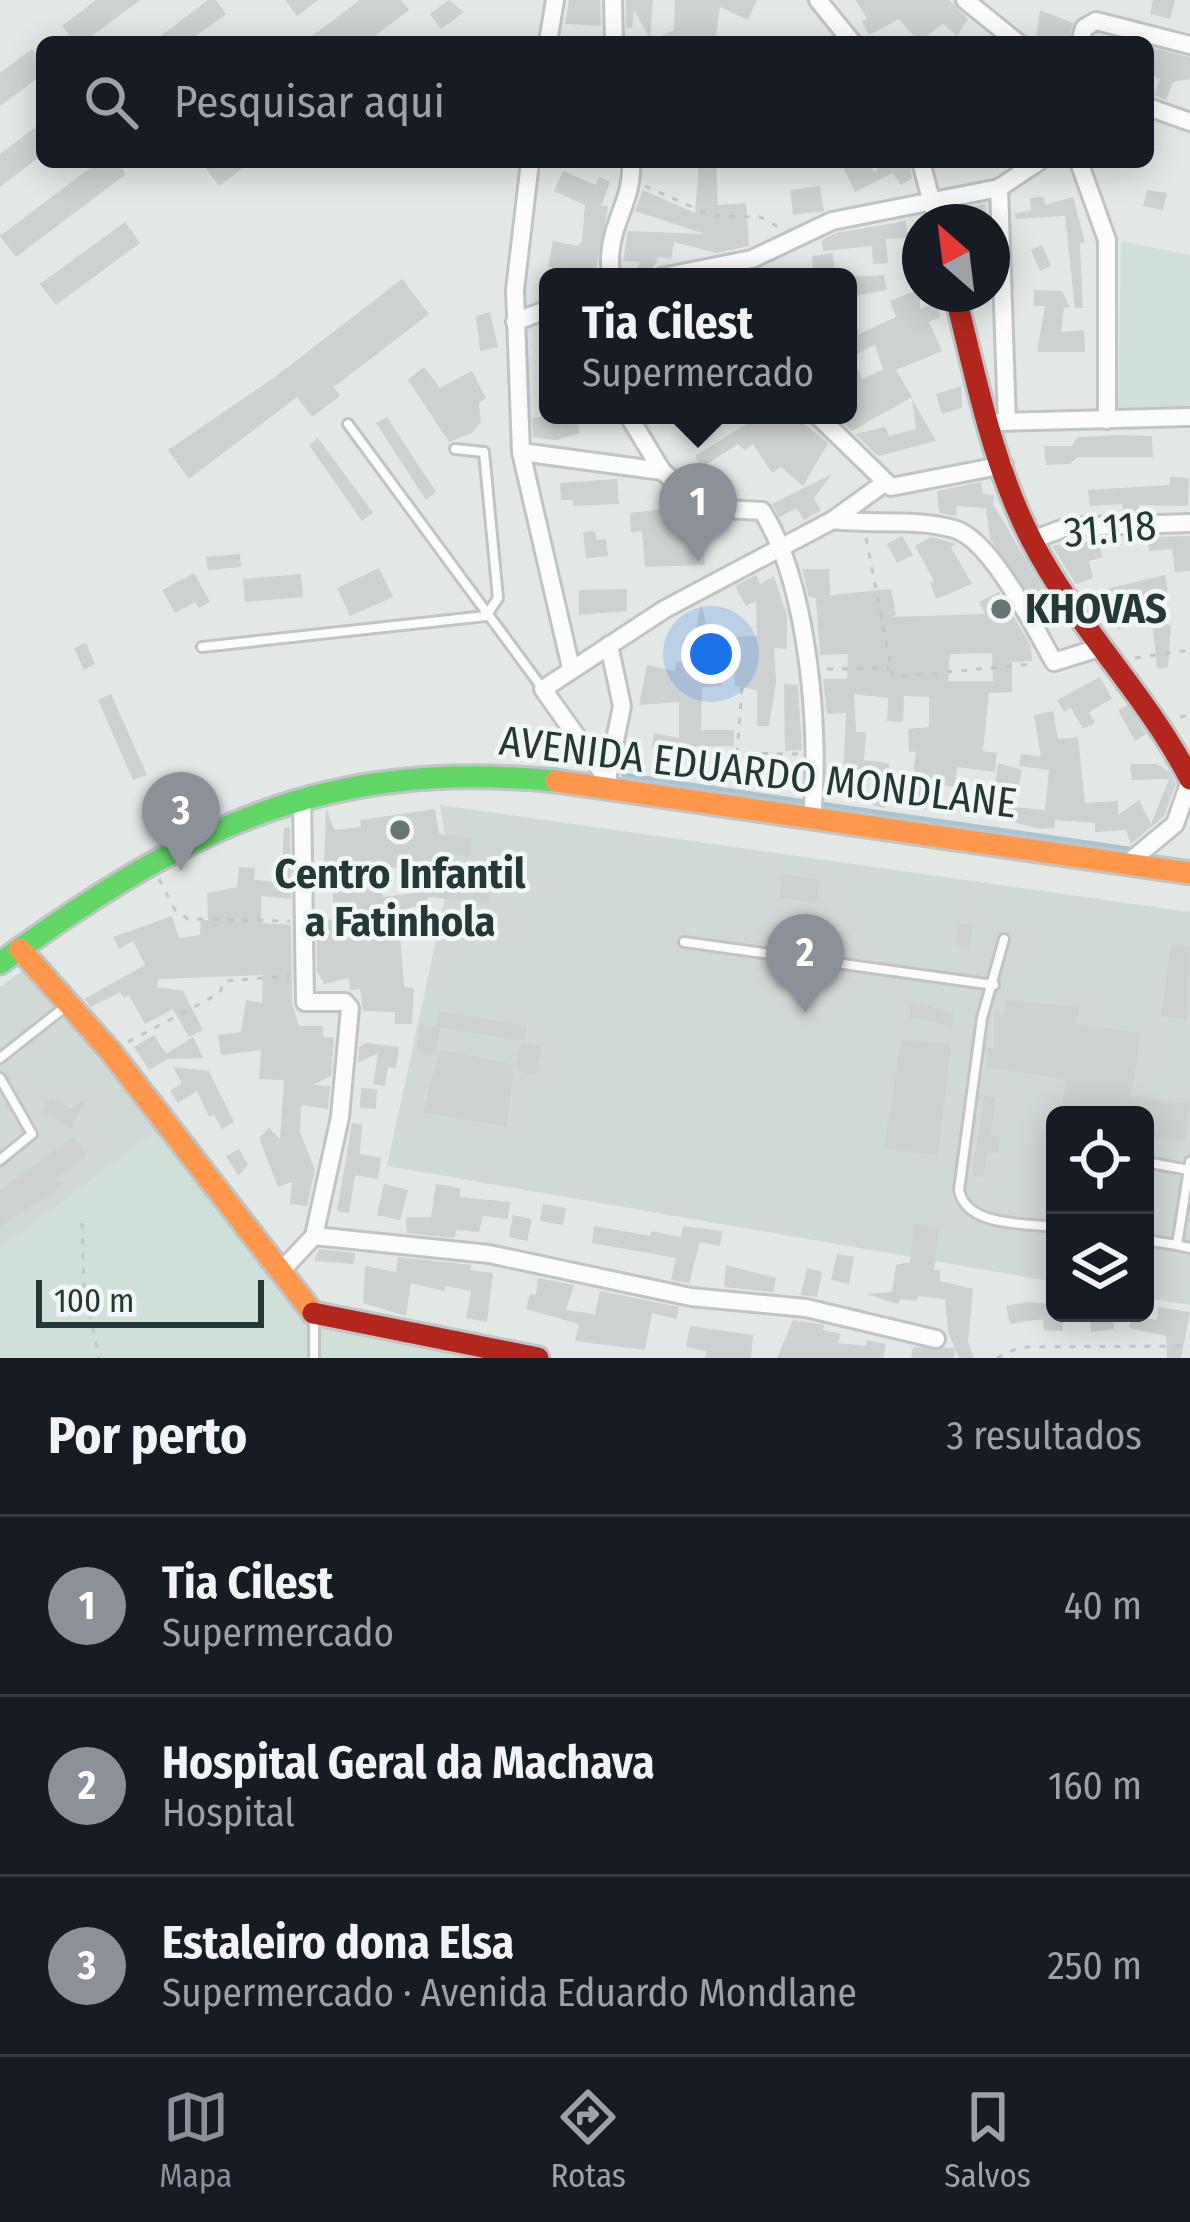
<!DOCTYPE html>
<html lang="pt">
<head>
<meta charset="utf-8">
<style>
  :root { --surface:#171b24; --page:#242831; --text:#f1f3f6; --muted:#9ea1a6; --line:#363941; --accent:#8c9099 }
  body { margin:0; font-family:"Fira Sans Condensed",sans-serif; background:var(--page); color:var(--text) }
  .controls { position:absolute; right:36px; bottom:36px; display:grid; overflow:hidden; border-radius:18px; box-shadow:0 6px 30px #0003 }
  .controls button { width:108px; height:108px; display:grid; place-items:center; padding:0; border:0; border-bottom:3px solid var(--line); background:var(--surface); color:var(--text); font:60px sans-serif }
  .compass { position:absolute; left:902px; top:204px; width:108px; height:108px; border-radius:50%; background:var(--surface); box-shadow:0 6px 30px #0003; rotate:332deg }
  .scale { position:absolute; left:36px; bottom:30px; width:228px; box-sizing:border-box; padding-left:12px; border:6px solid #233837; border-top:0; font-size:33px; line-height:42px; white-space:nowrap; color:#233837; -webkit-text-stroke:9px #f1f7f5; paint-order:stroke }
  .you { position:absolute; left:711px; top:654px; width:42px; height:42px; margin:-30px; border:9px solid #fff; border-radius:50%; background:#1a73e8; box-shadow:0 0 0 18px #1a73e833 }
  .badge { display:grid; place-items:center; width:78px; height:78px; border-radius:50%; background:var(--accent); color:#fff; font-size:39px; font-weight:700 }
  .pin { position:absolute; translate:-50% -99px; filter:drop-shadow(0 3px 6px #0008) }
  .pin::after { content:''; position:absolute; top:63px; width:42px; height:36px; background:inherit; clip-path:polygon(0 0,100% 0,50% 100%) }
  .popup { position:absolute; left:539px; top:268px; width:318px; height:156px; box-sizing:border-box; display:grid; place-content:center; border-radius:18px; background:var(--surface); filter:drop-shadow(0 3px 9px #0005); font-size:39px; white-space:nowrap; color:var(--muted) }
  .popup b { font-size:45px; color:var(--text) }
  .popup::after { content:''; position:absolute; left:50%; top:100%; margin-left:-24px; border:24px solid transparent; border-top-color:var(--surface) }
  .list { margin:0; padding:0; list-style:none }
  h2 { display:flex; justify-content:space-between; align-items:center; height:156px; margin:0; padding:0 48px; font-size:51px }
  h2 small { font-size:39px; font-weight:400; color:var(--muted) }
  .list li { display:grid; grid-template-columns:78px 1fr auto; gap:36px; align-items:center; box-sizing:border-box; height:180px; padding:0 48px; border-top:3px solid var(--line) }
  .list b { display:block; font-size:45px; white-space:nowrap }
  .list p { margin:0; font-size:39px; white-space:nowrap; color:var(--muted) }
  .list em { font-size:39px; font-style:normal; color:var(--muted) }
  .icon { flex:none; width:66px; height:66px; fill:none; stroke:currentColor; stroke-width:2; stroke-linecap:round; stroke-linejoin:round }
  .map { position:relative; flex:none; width:1190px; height:1358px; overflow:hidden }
  .search { position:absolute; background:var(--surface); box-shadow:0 6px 30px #0003; left:36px; right:36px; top:36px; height:132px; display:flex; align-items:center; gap:30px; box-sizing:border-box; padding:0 42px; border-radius:18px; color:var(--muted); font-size:45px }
  .sheet { height:696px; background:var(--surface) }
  nav { display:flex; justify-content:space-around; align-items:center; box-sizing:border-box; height:168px; border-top:3px solid var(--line); background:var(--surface); font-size:33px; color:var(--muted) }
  nav a { display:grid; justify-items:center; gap:6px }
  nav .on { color:var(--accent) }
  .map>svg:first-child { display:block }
</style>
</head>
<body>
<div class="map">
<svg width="1190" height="1358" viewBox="0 0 1190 1358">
  <rect width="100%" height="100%" fill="#e3e8e7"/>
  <!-- built -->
  <g fill="#d1d9d7">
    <path d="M440 805 1190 912V1305L1145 1298V1115H1055V1282L387 1166 451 871Z"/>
    <path d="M22 971 159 1129 0 1249V987Z"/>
  </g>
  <!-- green -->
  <g fill="#cee0d7">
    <path d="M1121 241 1190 255V409L1118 410Z"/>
    <path d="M159 1129 342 1330 483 1358H0V1249Z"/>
  </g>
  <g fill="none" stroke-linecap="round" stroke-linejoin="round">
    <!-- stream -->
    <g stroke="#a8c3d2" stroke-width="4.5">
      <path d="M596 739 607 754"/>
      <path d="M614 763 624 775 1137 850"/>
    </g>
  </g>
  <!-- building -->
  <g fill="#cdd1d0" fill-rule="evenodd">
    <path d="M96 0H140L84 42H74L62 26Z"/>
    <path d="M208 0H216L226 14 188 42H153Z"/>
    <path d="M285 0H318L297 16Z"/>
    <path d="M360 0H401L409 10 367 42H304Z"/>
    <path d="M449 0 464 12 441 29 430 14Z"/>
    <path d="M569 0H600L601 26 565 24Z"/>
    <path d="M626 0H653L650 39 634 10 632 28H626Z"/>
    <path d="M675 0H757L748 20 720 7 715 42H650L674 30Z"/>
    <path d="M856 0H949L968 19 957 36 943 24 919 42 899 19 869 35 862 21 867 19Z"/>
    <path d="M1153 0H1175L1170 19 1150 14Z"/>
    <path d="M1040 10 1073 23 1068 42H1035Z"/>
    <path d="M1148 47 1190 57V79L1173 82 1166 100 1154 95 1160 79 1148 75Z"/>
    <path d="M32 49 42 62V75L0 106V73Z"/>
    <path d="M42 122V155L0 187V154Z"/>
    <path d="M98 162H117L126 174 16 257 0 236Z"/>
    <path d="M201 162H251L219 186Z"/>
    <path d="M699 162H716L718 205 746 203 749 246 716 253 674 242 671 259 659 257 650 272 638 268 640 262 623 261 628 231 705 234 635 211 643 190 695 213Z"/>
    <path d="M841 162H869L874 172 886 162H909L912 178 901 185 893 173 855 192Z"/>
    <path d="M563 171 596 185 599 177 610 182 601 206H608L607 213 595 274 548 267 553 241 578 246 582 241 585 205 554 191Z"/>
    <path d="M820 186 824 211 793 215 790 190Z"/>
    <path d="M1147 190 1167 193 1163 210 1143 206Z"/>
    <path d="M1044 197 1045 205 1073 197 1085 242 1080 244 1083 308H1075L1065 216 1016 219 1015 214 1031 210 1030 198Z"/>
    <path d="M985 204 987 222H967L965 208Z"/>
    <path d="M906 221 908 238 886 239 888 263 873 264 872 246 823 251 822 240 836 233Z"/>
    <path d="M125 222 140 243 56 305 40 284Z"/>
    <path d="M1042 245 1051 266 1040 271 1031 250Z"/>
    <path d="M833 253 835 276 814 277 812 256Z"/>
    <path d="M884 275 887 290 848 297V277Z"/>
    <path d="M402 279 429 314 334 387 340 396 312 417 297 397 189 479 168 450 275 377Z"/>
    <path d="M920 289V309L935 303 941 317 929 322 942 351 896 370 912 397 852 431 835 415H856L848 399V310L859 334 896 317 890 301ZM875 345 883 369 862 379 852 356Z"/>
    <path d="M1034 290 1062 291 1070 307 1064 308 1061 332 1084 330 1085 352H1037L1045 306H1034Z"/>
    <path d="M490 312 498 347 480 351 476 316Z"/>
    <path d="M424 367 440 388 472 371 486 398 479 403 481 422 472 433 449 442 408 380Z"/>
    <path d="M961 386 962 408 942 414 936 394Z"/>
    <path d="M912 399 936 441 878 456 855 434 885 427 889 436 916 429Z"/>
    <path d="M550 415H575L580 433 556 440 533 437 532 418Z"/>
    <path d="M761 415H793L828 443 803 486 781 467 772 473 753 444 745 450 738 444 701 468 695 456Z"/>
    <path d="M387 417 436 492 426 500 376 423Z"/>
    <path d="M1118 435 1152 436 1153 457H1078L1069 464 1046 465 1044 446H1072L1078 437Z"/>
    <path d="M318 438 373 513 362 521 309 445Z"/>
    <path d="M832 474 814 498 821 510 804 520 797 508 779 517 772 504Z"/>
    <path d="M1170 477 1189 478 1188 506 1139 505 1140 512H1123L1122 504 1090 506 1088 490 1170 485Z"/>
    <path d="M617 479 619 504 573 506V500H561L560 483Z"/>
    <path d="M981 482 983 494 994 495 993 504 1058 614 1046 621 990 539 986 508 957 506 956 516 939 513 937 491Z"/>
    <path d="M673 508 674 527 668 531 701 528 705 565 645 567 642 531 631 532 630 513Z"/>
    <path d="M595 531 596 540 606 539 608 556 586 558 583 532Z"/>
    <path d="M902 536 913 555 897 563 887 544Z"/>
    <path d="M1190 536V571L1175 572 1172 549 1149 551 1147 537Z"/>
    <path d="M931 537 956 544 951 547 972 584 936 599 930 583 934 581 915 546Z"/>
    <path d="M1096 539 1103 557 1089 561 1093 578 1076 584 1052 546Z"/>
    <path d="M240 554 241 567 208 570 206 557Z"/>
    <path d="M379 568 393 597 350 616 337 588Z"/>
    <path d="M802 569H829L830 595 891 589 896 615 891 617 985 614 979 602 999 592 1031 646 1032 661 1012 662V692L989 693 983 751 997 753 995 772 957 767 955 787 930 784 926 809 909 806 916 751 909 752 908 729 929 727V697L904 696 903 722 887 721 888 698 854 694 856 732H866L864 760 889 763 885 808 871 805 877 780 843 778 846 713 827 714 823 679H847L848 654 820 655 816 598 809 597ZM992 653 993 681H948L950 654Z"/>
    <path d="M194 573 210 602 199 608 195 602 175 613 162 590Z"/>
    <path d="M301 574 303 597 245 602 243 579Z"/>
    <path d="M756 575 760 584 774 576 787 616V649L774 648 776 683 769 726H757V690L735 686 733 637 757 636 756 601 746 606 735 586Z"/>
    <path d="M1165 575 1168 595 1148 597V624L1131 622 1119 630 1106 589Z"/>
    <path d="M627 589V611L579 615V590Z"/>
    <path d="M701 604 722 686 702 687 701 730H734V746L652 747 654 733 679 738V702L639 705 647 665 675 671 676 662 686 663 683 639 695 636Z"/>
    <path d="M1152 621 1171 625 1168 667 1157 669Z"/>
    <path d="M86 643 95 664 84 670 74 648Z"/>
    <path d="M1100 677 1112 699 1089 712 1095 723 1083 729 1071 708 1064 712 1057 700Z"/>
    <path d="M784 684 798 685 802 750 785 751Z"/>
    <path d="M111 694 147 775 133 780 98 700Z"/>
    <path d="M1128 705 1146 734 1135 741 1118 710Z"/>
    <path d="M1053 711 1058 739 1078 737 1085 803 1118 801V815L1139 800 1151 824 1169 779 1132 780 1130 764H1157L1170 772 1176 784 1164 816 1131 844 1126 830 1095 832V823L1055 820V828L1040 829 990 816 998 763 1022 770 1014 807 1045 810 1049 770 1019 766 1021 754 1041 757 1034 715Z"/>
    <path d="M740 763 761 767 758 785 737 782Z"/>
    <path d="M326 808 334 830 361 827 360 820 435 809 439 834 472 838 470 856 451 854 448 877 491 881 489 903 428 897 429 905 407 908 411 934 400 935 404 986 414 989 412 1024H395V1012L363 1011 360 989 350 990 349 978 324 984 317 971V922L333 919V889H316V864L324 865ZM412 865 415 893 383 897 378 870Z"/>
    <path d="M290 827 291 899 261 896V923L291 925 292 1002 299 1026H323V1037L334 1038 331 1076 313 1085 330 1086 328 1109 301 1105 300 1132 315 1170 307 1206 290 1204 292 1182 278 1187 259 1138 269 1128 280 1139 284 1080 259 1079 261 1050 221 1055 218 1035 241 1032 246 1000 262 1003 263 975 158 979 157 987 183 991 203 1030 189 1037 173 1009 145 1024 129 995 124 998 120 992 91 1007 84 999 145 965 133 941 119 949 113 937 172 916 179 938 200 935 201 920H208L207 893 237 887 239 867 255 868 254 880 281 882 284 828Z"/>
    <path d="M783 874 820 880 816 903 779 897Z"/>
    <path d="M959 923 973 925 970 947 956 945Z"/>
    <path d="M1171 944 1190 947 1187 1020 1161 1016Z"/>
    <path d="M1006 1000 1079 1007 1076 1024 1141 1033 1131 1096 1190 1104 1185 1141 1145 1136V1115H1061L1066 1079 986 1067 988 1048H994V1013L1003 1014Z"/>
    <path d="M912 1002 954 1013 952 1026 909 1017Z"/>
    <path d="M439 1011 527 1026 524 1041 436 1027Z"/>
    <path d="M420 1025 440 1028 436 1056 416 1053Z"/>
    <path d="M154 1035 166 1054 193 1037 203 1058 168 1059 149 1070 134 1047Z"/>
    <path d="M901 1040 951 1044 938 1156 884 1148Z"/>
    <path d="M521 1042 542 1047 535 1075 514 1070Z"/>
    <path d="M367 1043 399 1047 396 1068 388 1067 385 1086 373 1084 378 1053 358 1063 359 1047Z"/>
    <path d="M439 1050 514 1064 507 1126 423 1113Z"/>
    <path d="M173 1067 209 1071 234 1122 222 1129 214 1115 209 1117 197 1091 178 1103 170 1091 182 1083Z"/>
    <path d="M361 1088 377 1089 376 1109 360 1108Z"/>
    <path d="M984 1096 996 1098 990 1136 1000 1138 998 1153 987 1152 983 1177 972 1176Z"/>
    <path d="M50 1097 71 1108 87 1098 70 1128 42 1112Z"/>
    <path d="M352 1123 362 1124 360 1154 381 1158 378 1179 355 1175 349 1213 337 1211Z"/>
    <path d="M74 1136 87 1155 56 1178 62 1187 0 1226V1190Z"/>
    <path d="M239 1149 248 1165 238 1176 226 1156Z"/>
    <path d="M384 1184 408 1190 400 1220 377 1215Z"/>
    <path d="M436 1184 461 1188 459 1197 510 1202 508 1219 483 1216 479 1232 456 1230 455 1238 407 1233 406 1217H431Z"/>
    <path d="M543 1204 566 1208 563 1225 540 1221Z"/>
    <path d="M513 1215 532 1219 527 1241 509 1237Z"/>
    <path d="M914 1224 939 1227 934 1270H940V1281L973 1289 968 1342 974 1358H959L948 1332 945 1299 918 1296 917 1301 900 1299 898 1304 866 1294 892 1292 896 1265 910 1262Z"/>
    <path d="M594 1226 650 1236 651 1231 681 1237 683 1226 722 1231 720 1246 700 1242 689 1283 671 1280 676 1258 592 1243Z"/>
    <path d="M319 1249 355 1253 354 1264 314 1261Z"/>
    <path d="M837 1254 854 1257 849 1284 831 1280Z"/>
    <path d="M398 1257 472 1265 470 1270 493 1273 487 1322 466 1318 471 1291 446 1286 444 1291 411 1283 406 1316 363 1303 365 1266 396 1272Z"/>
    <path d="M726 1265 776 1278 773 1292 724 1287Z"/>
    <path d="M807 1268 822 1272 817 1297 801 1295Z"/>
    <path d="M538 1278 574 1285 566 1310 595 1314 600 1291 679 1307 676 1319 652 1313 645 1350 575 1341 579 1324 526 1309 530 1294 536 1295Z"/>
    <path d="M1026 1302 1055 1304V1313H1063V1331L1044 1330 1043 1319 1010 1324 1006 1306Z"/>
    <path d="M1159 1307 1190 1312 1181 1358H1167L1166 1336 1129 1328 1132 1315 1156 1320Z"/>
    <path d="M1089 1313H1112L1114 1329 1091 1332Z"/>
    <path d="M793 1320 824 1325 823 1330 841 1334 838 1343 866 1346 867 1340 886 1344 883 1358H777Z"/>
    <path d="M690 1326 753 1335 751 1358H705L706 1351 686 1347Z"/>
    <path d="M913 1347 955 1348 954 1358H911Z"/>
  </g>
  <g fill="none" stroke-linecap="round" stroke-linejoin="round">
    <defs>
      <g id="lane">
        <path d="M348 424 543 689"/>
        <path d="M202 647 486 616 498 598 484 452 455 449"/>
        <path d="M1004 939 982 1018 959 1190C966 1227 1025 1223 1055 1227"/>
        <path d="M684 942 994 985"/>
        <path d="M0 1058 65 1007"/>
        <path d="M0 1078 32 1134 0 1160"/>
        <path d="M1145 1162 1189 1170"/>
        <path d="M1190 1162 1177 1245 1190 1248"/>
        <path d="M1145 1240 1177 1245"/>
        <path d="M314 1358V1316"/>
      </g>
      <g id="street">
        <path d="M613 0 614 42"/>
        <path d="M818 0 852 42"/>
        <path d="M965 0 1017 42"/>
        <path d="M548 42 555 0"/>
        <path d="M1080 42 1084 28 1096 21 1190 45"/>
        <path d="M1148 107 1190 122"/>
        <path d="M530 162 515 290 521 452 571 668"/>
        <path d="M921 162 937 222"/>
        <path d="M1079 162 1107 240V420"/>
        <path d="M999 188 1007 421"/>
        <path d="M611 277C604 226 634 205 631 162"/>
        <path d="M662 277 752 259 832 221 999 188 1038 162"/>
        <path d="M515 322 548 309"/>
        <path d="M628 415 662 471 706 508 762 511C808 582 821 733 812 817"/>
        <path d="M817 415 891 487 1004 465"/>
        <path d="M999 422 1190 417"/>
        <path d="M521 452 662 471"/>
        <path d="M833 520C873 525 914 518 954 529 991 539 1035 629 1054 662L1102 647"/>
        <path d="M1032 540 1067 527 1190 523"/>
        <path d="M607 780 622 706 609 645"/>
        <path d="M614 789 543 689 665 609 833 520 883 484"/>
        <path d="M1128 863 1175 824 1190 781"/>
        <path d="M314 1236 489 1254 691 1297 806 1308 936 1339"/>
        <path d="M283 1269 314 1236 340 1117 350 1008 345 1002H305L302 797"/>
      </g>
      <path id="fast" d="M0 963C185 830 322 758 556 781"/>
      <g id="slow">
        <path d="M556 781 1190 873"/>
        <path d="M20 949 111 1052 313 1313"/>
      </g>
      <g id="jam">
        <path d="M955 294C976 377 992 464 1032 541 1076 626 1146 694 1190 779"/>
        <path d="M313 1313 538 1358"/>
      </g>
    </defs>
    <!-- lane casing -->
    <use href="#lane" stroke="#c0c5c4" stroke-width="14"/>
    <!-- street casing -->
    <use href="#street" stroke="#c0c5c4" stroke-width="22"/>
    <!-- fast casing -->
    <use href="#fast" stroke="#bfc5c4" stroke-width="27"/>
    <!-- slow casing -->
    <use href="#slow" stroke="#bfc5c4" stroke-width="27"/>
    <!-- jam casing -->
    <use href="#jam" stroke="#bfc5c4" stroke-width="27"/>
    <!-- path -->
    <g stroke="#c0c8c7" stroke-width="3" stroke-dasharray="6 9" stroke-linecap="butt">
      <path d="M645 186 713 216 760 217 782 229"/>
      <path d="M848 383 849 382"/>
      <path d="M692 473 707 467 723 491"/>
      <path d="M866 538 893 677 1034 664"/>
      <path d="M1135 658 1190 650"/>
      <path d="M827 669 889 668"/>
      <path d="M742 688 737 753 799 754"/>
      <path d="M1180 717 1190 715"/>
      <path d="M159 879 175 910 188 919 290 921"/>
      <path d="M128 1042 220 993 224 981 289 976"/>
      <path d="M82 1223 84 1286 99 1358"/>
      <path d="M997 1358 1020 1347 1190 1346"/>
    </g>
    <!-- lane -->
    <use href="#lane" stroke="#fbfcfb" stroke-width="8"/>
    <!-- street -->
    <use href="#street" stroke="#fbfcfb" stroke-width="16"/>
    <!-- fast -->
    <use href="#fast" stroke="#63d668" stroke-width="21"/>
    <!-- slow -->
    <use href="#slow" stroke="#ff974d" stroke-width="21"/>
    <!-- jam -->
    <use href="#jam" stroke="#b3261e" stroke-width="21"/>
  </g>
  <!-- markers -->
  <g fill="#667675" stroke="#f1f7f5" stroke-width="4.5">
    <circle cx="1001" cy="609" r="12"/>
    <circle cx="400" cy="830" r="12"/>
  </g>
  <g text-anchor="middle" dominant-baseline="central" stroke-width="9" stroke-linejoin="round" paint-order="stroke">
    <!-- street labels -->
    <g font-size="42" fill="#233837" stroke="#f1f7f5">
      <text transform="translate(1110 529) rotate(-5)">31.118</text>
      <text transform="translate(758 772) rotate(7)">AVENIDA EDUARDO MONDLANE</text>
    </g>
    <!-- poi labels -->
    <g font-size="42" font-weight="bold" fill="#233837" stroke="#f1f7f5" text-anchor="start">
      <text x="1025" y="609">KHOVAS</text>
      <text x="400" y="874" text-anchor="middle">Centro Infantil<tspan x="400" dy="48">a Fatinhola</tspan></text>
    </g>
  </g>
</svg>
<div class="controls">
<button><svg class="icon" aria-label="locate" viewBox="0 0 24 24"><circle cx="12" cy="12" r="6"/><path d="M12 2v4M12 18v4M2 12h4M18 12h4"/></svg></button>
<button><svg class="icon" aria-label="layers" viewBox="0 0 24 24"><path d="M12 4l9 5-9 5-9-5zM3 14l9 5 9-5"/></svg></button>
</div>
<svg class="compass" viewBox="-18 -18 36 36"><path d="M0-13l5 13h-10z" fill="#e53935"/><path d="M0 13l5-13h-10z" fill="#9ea1a6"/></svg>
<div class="scale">100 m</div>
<div class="you"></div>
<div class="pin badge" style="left:698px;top:562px">1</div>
<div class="popup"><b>Tia Cilest</b>Supermercado</div>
<div class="pin badge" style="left:805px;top:1013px">2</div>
<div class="pin badge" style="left:181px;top:871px">3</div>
<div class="search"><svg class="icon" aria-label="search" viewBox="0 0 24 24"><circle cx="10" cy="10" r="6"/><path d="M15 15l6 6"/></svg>Pesquisar aqui</div>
</div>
<section class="sheet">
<h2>Por perto<small>3 resultados</small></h2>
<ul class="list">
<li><span class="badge">1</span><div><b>Tia Cilest</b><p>Supermercado</p></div><em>40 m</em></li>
<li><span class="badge">2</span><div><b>Hospital Geral da Machava</b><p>Hospital</p></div><em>160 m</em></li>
<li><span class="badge">3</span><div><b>Estaleiro dona Elsa</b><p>Supermercado · Avenida Eduardo Mondlane</p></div><em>250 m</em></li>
</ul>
</section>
<nav>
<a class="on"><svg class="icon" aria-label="map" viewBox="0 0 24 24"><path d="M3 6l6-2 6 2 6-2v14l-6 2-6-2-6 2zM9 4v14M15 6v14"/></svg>Mapa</a>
<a><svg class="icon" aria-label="directions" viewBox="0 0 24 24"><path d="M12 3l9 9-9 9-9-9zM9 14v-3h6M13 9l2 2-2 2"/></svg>Rotas</a>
<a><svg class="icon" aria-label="saved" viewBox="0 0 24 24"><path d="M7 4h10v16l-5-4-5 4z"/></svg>Salvos</a>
</nav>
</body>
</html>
